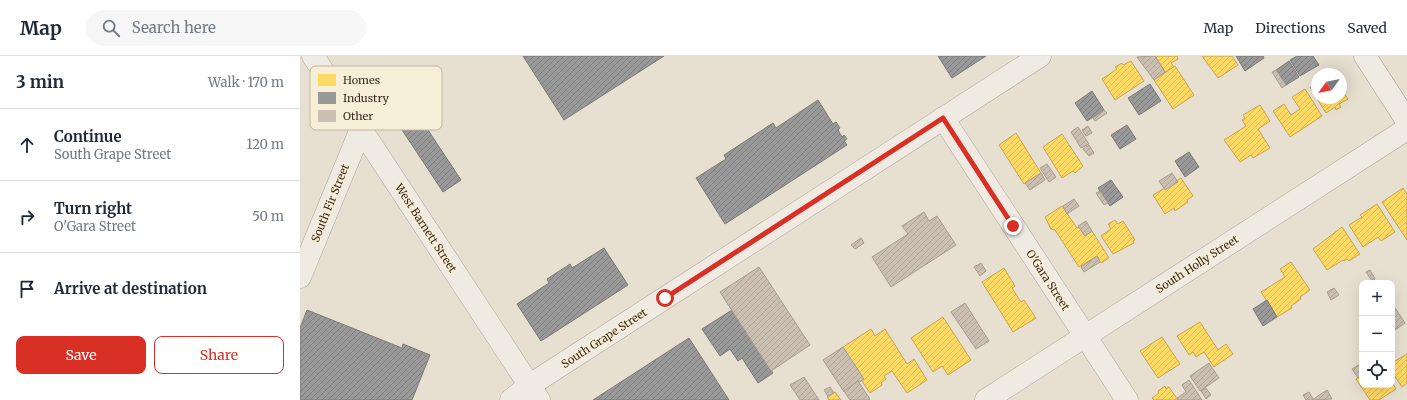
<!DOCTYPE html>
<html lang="en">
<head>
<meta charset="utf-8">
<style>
  :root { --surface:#fff; --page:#f6f6f7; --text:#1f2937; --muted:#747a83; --line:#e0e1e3; --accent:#d93025 }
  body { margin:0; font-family:Merriweather,serif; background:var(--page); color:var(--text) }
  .controls { position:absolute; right:12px; bottom:12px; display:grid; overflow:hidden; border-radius:8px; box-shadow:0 4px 16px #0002 }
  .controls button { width:36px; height:36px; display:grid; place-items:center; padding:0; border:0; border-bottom:1px solid var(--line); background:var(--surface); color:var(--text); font:20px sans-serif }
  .compass { position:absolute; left:1011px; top:12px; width:36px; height:36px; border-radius:50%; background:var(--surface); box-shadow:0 4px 16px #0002; rotate:237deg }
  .stop { position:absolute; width:12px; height:12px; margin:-9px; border:3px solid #d93025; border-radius:50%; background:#fff }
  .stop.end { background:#d93025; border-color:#fff; box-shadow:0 1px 4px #0008 }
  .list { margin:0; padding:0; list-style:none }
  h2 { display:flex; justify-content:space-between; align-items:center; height:52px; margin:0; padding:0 16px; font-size:17px }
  h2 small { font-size:13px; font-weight:400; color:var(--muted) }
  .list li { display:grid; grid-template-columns:26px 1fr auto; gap:12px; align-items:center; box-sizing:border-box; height:72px; padding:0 16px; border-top:1px solid var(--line) }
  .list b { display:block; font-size:15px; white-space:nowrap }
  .list p { margin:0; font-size:13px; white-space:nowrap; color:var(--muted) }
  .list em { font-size:13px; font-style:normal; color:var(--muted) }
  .actions { display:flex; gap:8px; padding:12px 16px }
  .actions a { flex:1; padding:9px 0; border:1px solid var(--accent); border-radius:8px; text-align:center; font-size:14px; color:var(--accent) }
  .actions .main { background:var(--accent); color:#fff }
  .icon { flex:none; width:22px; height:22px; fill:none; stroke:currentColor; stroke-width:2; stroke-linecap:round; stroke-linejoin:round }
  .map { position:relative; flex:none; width:1107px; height:344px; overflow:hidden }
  header { display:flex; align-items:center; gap:24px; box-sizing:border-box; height:56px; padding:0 20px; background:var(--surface); border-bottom:1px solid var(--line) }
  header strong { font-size:19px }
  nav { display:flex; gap:22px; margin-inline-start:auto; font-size:14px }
  .search { width:280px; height:36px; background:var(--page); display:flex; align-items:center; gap:10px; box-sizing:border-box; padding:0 14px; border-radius:22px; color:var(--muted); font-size:15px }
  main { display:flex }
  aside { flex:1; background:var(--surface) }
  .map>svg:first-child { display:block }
</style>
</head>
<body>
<header>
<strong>Map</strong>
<div class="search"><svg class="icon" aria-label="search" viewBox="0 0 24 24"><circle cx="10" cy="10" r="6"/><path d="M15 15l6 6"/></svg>Search here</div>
<nav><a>Map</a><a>Directions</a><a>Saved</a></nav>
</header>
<main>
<aside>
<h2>3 min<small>Walk · 170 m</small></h2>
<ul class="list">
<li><svg class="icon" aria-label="ahead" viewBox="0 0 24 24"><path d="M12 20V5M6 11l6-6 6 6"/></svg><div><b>Continue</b><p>South Grape Street</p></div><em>120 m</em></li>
<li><svg class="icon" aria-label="right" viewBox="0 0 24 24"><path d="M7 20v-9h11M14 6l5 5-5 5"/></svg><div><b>Turn right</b><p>O'Gara Street</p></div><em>50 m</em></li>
<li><svg class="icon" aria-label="arrive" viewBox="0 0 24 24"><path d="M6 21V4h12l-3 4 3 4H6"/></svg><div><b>Arrive at destination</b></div></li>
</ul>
<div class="actions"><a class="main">Save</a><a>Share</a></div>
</aside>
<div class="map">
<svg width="1107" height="344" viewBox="0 0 1107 344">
  <defs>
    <pattern id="homes-hatch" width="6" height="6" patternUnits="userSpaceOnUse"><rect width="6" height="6" fill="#ffd966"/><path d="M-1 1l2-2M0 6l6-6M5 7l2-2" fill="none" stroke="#dbbb58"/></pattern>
    <pattern id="industry-hatch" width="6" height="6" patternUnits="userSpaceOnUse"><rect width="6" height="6" fill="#999"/><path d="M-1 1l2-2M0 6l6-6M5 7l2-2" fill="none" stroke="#7e7d7c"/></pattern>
    <pattern id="building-hatch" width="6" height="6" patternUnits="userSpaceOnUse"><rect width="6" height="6" fill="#cbbfb2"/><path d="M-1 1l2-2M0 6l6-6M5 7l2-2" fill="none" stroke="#afa499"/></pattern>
  </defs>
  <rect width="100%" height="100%" fill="#e7e0d1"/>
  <!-- homes -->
  <g fill="url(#homes-hatch)" stroke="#c5a651">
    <path d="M855 0H877L878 3 871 7 874 11 865 16Z"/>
    <path d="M902 0H932L938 9 918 22Z"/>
    <path d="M831 5 844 25 815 44 802 23 817 13 815 11 822 7 823 9Z"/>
    <path d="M875 10 894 39 873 53 854 24Z"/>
    <path d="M1005 33 1022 60 990 81 973 55 984 48 991 59 1000 53 992 41Z"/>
    <path d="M1041 33 1048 43 1039 48 1041 51 1036 54 1035 51 1026 57 1014 38 1017 36V42H1041Z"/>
    <path d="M960 49 970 65 958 73 970 92 953 102 951 99 940 106 924 84 946 70 942 64 945 62 943 59Z"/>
    <path d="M716 77 741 117 724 128 699 89Z"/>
    <path d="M762 78 783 110 775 117 773 115 762 122 743 91Z"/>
    <path d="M881 122 893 140 887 144 888 146 875 155 874 152 865 158 853 139Z"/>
    <path d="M1103 132 1107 138V184L1082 146Z"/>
    <path d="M1077 148 1095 176 1081 185 1078 181 1063 191 1049 169 1062 161 1060 159Z"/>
    <path d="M762 150 777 172 779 171 785 180 792 175 809 202 801 207 797 200 779 211 755 174 751 173 745 161Z"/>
    <path d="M815 164 818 168 823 165 835 184 833 185 834 187 813 198 801 180 811 173 808 168Z"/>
    <path d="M1042 171 1060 198 1049 205 1047 203 1044 205 1043 204 1027 214 1013 193Z"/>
    <path d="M991 206 1010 234 1000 241 1001 243 991 250 992 252 977 261 961 236 985 221 980 213Z"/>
    <path d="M704 212 715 230 712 232 721 246 724 244 736 262 713 276 682 226Z"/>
    <path d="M643 261 671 304 648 319 642 310 633 316 611 282Z"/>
    <path d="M900 266 918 294 926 288 933 298 914 311 904 296 896 301 893 296 889 299 877 280Z"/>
    <path d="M571 273 575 280 585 273 607 308 614 303 627 324 607 337 592 315 584 320 586 323 581 327 582 329 570 337 540 293Z"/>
    <path d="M862 281 880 308 858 322 840 295Z"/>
    <path d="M1107 298V327L1102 331 1092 316V307Z"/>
    <path d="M1062 319V329H1092V326L1096 333 1079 344H1070L1056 323Z"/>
    <path d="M865 330 866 333 869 331 878 344H854L852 342 859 337 858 335Z"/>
    <path d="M535 336 541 344H529L527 341Z"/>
  </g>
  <!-- industry -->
  <g fill="url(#industry-hatch)" stroke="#7d7975">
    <path d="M223 0H364L264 64Z"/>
    <path d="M638 0H686L652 22Z"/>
    <path d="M936 0H963L964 2 945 15Z"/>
    <path d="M997 0H1013L1019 9 1000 20 990 4Z"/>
    <path d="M989 5 999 21 986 29 976 14Z"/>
    <path d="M93 21 161 124 143 136 75 33Z"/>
    <path d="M850 28 861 45 839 59 828 42Z"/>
    <path d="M792 35 804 54 787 65 775 47Z"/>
    <path d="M518 44 533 68 536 66 540 72 538 74 542 81 544 79 547 83 544 85 547 89 425 168 396 122 426 103 424 99 473 67 476 72Z"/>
    <path d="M827 69 836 83 820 93 811 79Z"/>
    <path d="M889 96 899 111 885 121 875 105Z"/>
    <path d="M811 124 823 141 810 150 798 132Z"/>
    <path d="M304 192 328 229 241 285 217 248 249 227 247 223 270 208 272 212Z"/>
    <path d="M967 244 977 261 963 270 953 253Z"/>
    <path d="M7 254 102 292 103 288 130 299 112 344H0V272Z"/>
    <path d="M432 254 473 317 458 327 442 302 438 305 430 293 420 300 402 273Z"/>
    <path d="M389 282 429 344H293Z"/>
  </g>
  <!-- building -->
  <g fill="url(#building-hatch)" stroke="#a89c90">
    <path d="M855 0 865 16 854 24 837 1Z"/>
    <path d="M976 14 986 29 982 32 972 16Z"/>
    <path d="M1017 27V36L1014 38 1010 31Z"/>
    <path d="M804 54 807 57 795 65 793 62Z"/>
    <path d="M788 70 792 77 786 80 782 74Z"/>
    <path d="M778 71 789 88 781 92 771 76Z"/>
    <path d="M789 89 794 97 789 100 783 93Z"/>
    <path d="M747 108 756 121 749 126 740 112Z"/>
    <path d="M741 117 745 124 730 134 725 127Z"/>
    <path d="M872 117 878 126 865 134 859 125Z"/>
    <path d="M800 135 808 147 804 149 796 137Z"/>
    <path d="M774 143 779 150 767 158 763 150Z"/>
    <path d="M624 156 629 165 637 160 656 189 591 231 572 201 608 178 602 170Z"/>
    <path d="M786 165 792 175 785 180 778 170Z"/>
    <path d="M561 182 564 187 555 193 551 189Z"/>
    <path d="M797 200 800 206 784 216 781 211Z"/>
    <path d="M681 207 686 215 680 220 674 211Z"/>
    <path d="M459 211 510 289 471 315 420 236Z"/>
    <path d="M1070 214 1075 223 1072 225 1066 216Z"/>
    <path d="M1034 232 1039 239 1031 244 1027 236Z"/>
    <path d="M665 247 689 285 676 293 651 256Z"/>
    <path d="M1093 249 1105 267 1092 276V250Z"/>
    <path d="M543 291 564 323 544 336 523 304Z"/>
    <path d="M909 307 919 322 900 335 890 320Z"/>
    <path d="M1062 307V319L1058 322 1052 313Z"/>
    <path d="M504 321 519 344H500L490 329Z"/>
    <path d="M889 324 902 344H878L877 342 886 336 882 329Z"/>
    <path d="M558 325 570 343 568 344H550L544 335Z"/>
    <path d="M530 331 534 337 528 340 524 334Z"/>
    <path d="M906 332 911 339 906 343 901 335Z"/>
    <path d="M1027 334 1032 343 1012 344Z"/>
    <path d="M1009 336 1013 343 1012 344H1006L1003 339Z"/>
  </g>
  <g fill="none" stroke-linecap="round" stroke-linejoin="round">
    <defs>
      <g id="minor">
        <path d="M643 62 827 344"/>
        <path d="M0 221 61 73"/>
        <path d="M211 344 230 329 740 0"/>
      </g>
      <g id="tertiary">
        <path d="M13 0 239 344"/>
        <path d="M686 344 1107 73"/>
      </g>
      <path id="secondary" d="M1065 0 1107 65"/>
    </defs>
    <!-- minor casing -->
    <use href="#minor" stroke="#ada599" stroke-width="23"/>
    <!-- tertiary casing -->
    <use href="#tertiary" stroke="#ada599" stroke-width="23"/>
    <!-- secondary casing -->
    <use href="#secondary" stroke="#9c958a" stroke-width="23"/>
    <!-- minor -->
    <use href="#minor" stroke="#efebe3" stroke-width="22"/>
    <!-- tertiary -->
    <use href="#tertiary" stroke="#efebe3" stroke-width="22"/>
    <!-- secondary -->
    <use href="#secondary" stroke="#efebe3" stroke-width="22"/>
  </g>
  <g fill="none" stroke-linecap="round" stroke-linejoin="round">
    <!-- route -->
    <path stroke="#d93025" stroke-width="5" d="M365 242 643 62 713 170"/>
  </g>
  <g text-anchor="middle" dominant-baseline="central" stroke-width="4" stroke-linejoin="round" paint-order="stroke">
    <!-- street labels -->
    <g font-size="11" fill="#3d2e20" stroke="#f7eed8">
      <text transform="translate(30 147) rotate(-68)">South Fir Street</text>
      <text transform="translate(126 172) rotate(57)">West Barnett Street</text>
      <text transform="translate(897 208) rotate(-33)">South Holly Street</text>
      <text transform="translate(748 224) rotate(57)">O'Gara Street</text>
      <text transform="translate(304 282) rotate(-33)">South Grape Street</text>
    </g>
  </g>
  <!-- legend -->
  <rect x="10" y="10" width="132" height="64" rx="6" fill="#f7eed8" stroke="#bfb4a1" stroke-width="1"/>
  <rect x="18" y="18" width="18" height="12" fill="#ffd966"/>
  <rect x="18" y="36" width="18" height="12" fill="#999"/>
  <rect x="18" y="54" width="18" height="12" fill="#cbbfb2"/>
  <g font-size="11" fill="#3d2e20">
    <text x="43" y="28">Homes</text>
    <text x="43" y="46">Industry</text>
    <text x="43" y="64">Other</text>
  </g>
</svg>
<div class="controls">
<button>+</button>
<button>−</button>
<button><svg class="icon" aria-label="locate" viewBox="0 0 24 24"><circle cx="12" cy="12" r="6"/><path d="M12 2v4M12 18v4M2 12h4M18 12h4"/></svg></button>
</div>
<svg class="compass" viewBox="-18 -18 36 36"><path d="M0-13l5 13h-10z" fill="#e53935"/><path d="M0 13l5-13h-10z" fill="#747a83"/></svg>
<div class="stop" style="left:365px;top:242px"></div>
<div class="stop end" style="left:713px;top:170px"></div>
</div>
</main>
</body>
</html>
